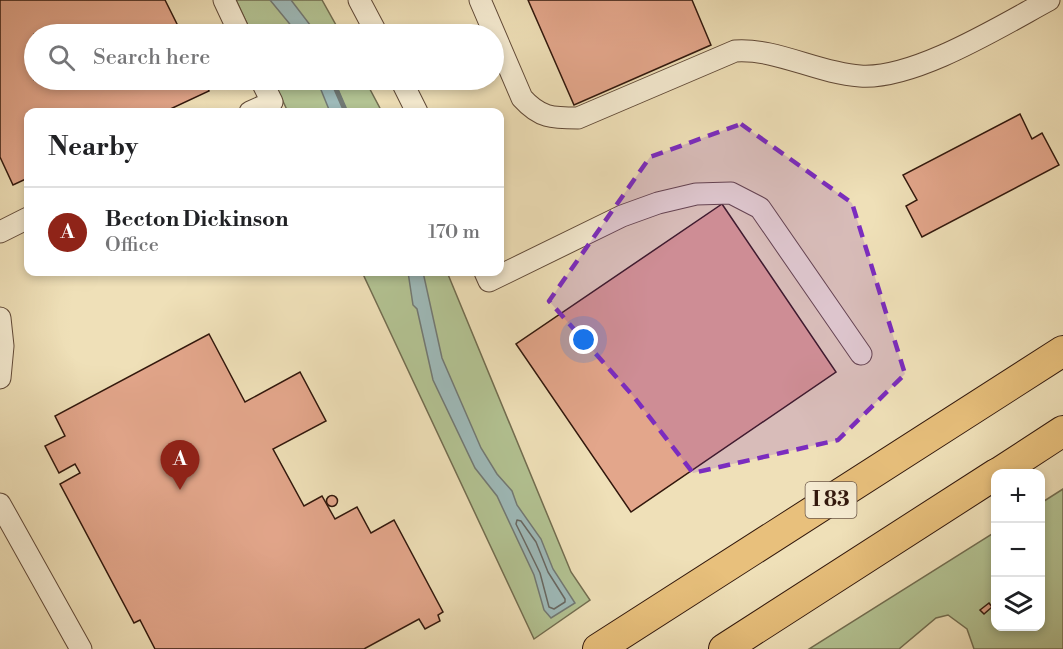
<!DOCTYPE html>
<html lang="en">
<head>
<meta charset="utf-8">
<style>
  :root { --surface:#fff; --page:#f6f6f6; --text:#202124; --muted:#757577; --line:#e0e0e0; --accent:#8f2418 }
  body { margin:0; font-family:"Libre Bodoni",serif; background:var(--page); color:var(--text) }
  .controls { position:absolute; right:18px; bottom:18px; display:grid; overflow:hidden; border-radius:12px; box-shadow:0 3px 9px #0003 }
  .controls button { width:54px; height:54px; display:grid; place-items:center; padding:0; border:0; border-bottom:2px solid var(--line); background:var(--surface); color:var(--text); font:30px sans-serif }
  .you { position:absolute; left:584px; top:340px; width:21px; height:21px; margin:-15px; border:4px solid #fff; border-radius:50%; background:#1a73e8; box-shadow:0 0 0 9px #1a73e833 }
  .badge { display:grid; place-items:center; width:39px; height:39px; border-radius:50%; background:var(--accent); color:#fff; font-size:20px; font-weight:700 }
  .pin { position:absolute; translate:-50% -50px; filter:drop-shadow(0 2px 3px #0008) }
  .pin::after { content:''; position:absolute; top:32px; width:21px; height:18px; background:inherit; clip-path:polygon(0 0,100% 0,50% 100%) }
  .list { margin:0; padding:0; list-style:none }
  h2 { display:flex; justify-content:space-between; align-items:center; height:78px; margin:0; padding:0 24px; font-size:26px }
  h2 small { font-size:20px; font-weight:400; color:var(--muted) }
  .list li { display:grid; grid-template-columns:39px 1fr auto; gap:18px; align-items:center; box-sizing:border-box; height:90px; padding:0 24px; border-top:2px solid var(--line) }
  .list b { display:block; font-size:22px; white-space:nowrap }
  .list p { margin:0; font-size:20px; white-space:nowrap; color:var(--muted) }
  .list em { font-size:20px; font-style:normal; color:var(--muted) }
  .icon { flex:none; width:33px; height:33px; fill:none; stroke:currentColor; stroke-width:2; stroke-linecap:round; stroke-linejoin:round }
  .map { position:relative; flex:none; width:1063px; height:649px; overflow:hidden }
  .search { position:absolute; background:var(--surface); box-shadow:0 3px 9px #0003; left:24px; top:24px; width:480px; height:66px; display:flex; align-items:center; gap:15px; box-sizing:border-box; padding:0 21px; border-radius:33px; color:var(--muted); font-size:22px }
  .panel { position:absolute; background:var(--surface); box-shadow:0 3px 9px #0003; left:24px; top:108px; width:480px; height:168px; border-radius:12px }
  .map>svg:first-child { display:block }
</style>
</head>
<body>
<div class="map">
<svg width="1063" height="649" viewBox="0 0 1063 649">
  <rect width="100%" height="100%" fill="#efe0b8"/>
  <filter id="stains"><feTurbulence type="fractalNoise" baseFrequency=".00333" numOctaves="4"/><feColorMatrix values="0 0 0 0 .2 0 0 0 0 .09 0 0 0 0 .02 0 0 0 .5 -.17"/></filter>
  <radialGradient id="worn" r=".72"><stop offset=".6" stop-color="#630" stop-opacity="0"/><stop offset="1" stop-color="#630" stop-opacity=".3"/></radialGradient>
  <!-- green -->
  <g fill="#b3c393" stroke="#726d50" stroke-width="1.5">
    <path d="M236 0H322L341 34H252Z"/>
    <path d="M273 80H365L382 112H288Z"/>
    <path d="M362 272H447L571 572 590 600 534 639Z"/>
    <path d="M1063 489V649H974L967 629 948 615 936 618 899 649H809L995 532 996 626H1040L1041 503Z"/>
  </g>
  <!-- water -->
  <g fill="#9ebab9" stroke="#727974" stroke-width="1.5">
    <path d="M270 0H291L317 34H298Z"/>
    <path d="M317 80H334L347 112H330Z"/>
    <path d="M408 272H423L442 358 481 448 497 474 512 491 517 505 541 539 553 569 575 603 551 618 544 610 534 575 497 496 475 468 433 380 417 309 413 305Z"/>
  </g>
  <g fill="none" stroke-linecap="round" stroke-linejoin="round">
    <!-- shore -->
    <path stroke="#686862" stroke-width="1.5" d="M517 520 521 521 536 542 548 572 565 599V602L554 609 549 607 540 573 516 524Z"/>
    <!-- stream -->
    <path stroke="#727974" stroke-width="5" d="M332 80 346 112"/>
  </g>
  <!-- building -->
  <g fill="#e3a68b" stroke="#31170c" stroke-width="1.5">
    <path d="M0 0H165L182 34H34V80H203L209 91 164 112H28V178L13 185 0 157Z"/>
    <path d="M528 0H692L711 45 574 105Z"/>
    <path d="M1020 114 1032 139 1042 133 1059 165 922 237 906 206 917 200 903 175Z"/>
    <path d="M722 204 836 372 631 512 516 344Z"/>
    <path d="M209 334 245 402 300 372 326 421 273 449 304 506 322 496 335 519 357 507 371 533 394 520 443 612 438 615 440 621 425 629 419 619 364 649H155L140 620 134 623 60 484 80 473 75 464 59 473 45 446 65 436 55 416Z"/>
    <circle cx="332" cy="501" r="5.5"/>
    <path d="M989 603 992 607 984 614 980 610Z"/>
  </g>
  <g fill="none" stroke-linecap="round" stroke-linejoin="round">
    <defs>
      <g id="minor">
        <path d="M224 0 240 34"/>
        <path d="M359 0 377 34"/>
        <path d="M480 0 522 98C540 118 552 118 578 118L735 51C776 48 817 73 860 76 914 80 1001 26 1049 0"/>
        <path d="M401 80 417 112"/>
        <path d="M250 112 272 102 261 80"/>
        <path d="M0 232 28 218"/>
        <path d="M485 272 489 281 622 216 658 203 696 194 731 193 760 208 861 354"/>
        <path d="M0 318 3 346 0 378"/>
        <path d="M0 504 81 649"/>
      </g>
      <g id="highway">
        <path d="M997 474 1063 431"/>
        <path d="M598 649 1063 351"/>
        <path d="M724 649 996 474"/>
      </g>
    </defs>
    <!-- minor casing -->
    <use href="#minor" stroke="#604937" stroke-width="23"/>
    <!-- highway casing -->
    <use href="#highway" stroke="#31170c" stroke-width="32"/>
    <!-- minor -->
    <use href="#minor" stroke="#f5ebd1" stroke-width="21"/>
    <!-- highway -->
    <use href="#highway" stroke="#e8c07c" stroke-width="30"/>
  </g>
  <!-- marked area -->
  <path fill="#7b2cbf" fill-opacity="0.2" stroke="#7b2cbf" stroke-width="4.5" stroke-dasharray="12 8" stroke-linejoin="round" d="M741 124 852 203 905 374 838 440 693 473 634 397 549 301 650 157Z"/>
  <g text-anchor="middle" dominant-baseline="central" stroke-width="5" stroke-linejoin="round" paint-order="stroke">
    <!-- shield labels -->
    <rect fill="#f5ebd1" stroke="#6c5747" stroke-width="1.5" x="805.5" y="482" width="51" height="36" rx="4.5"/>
    <g font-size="21" font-weight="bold" fill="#31170c">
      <text x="831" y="500">I 83</text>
    </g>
  </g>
  <rect width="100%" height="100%" filter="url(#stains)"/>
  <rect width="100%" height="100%" fill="url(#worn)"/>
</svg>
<div class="controls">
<button>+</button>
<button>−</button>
<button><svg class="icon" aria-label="layers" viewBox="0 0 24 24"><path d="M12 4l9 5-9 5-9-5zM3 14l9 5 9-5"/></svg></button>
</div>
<div class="you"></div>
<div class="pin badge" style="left:180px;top:490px">A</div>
<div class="search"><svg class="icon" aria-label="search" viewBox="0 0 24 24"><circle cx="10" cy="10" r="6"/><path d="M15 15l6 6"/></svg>Search here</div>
<section class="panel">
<h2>Nearby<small></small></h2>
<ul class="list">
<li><span class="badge">A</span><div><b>Becton Dickinson</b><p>Office</p></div><em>170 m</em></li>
</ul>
</section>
</div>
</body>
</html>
